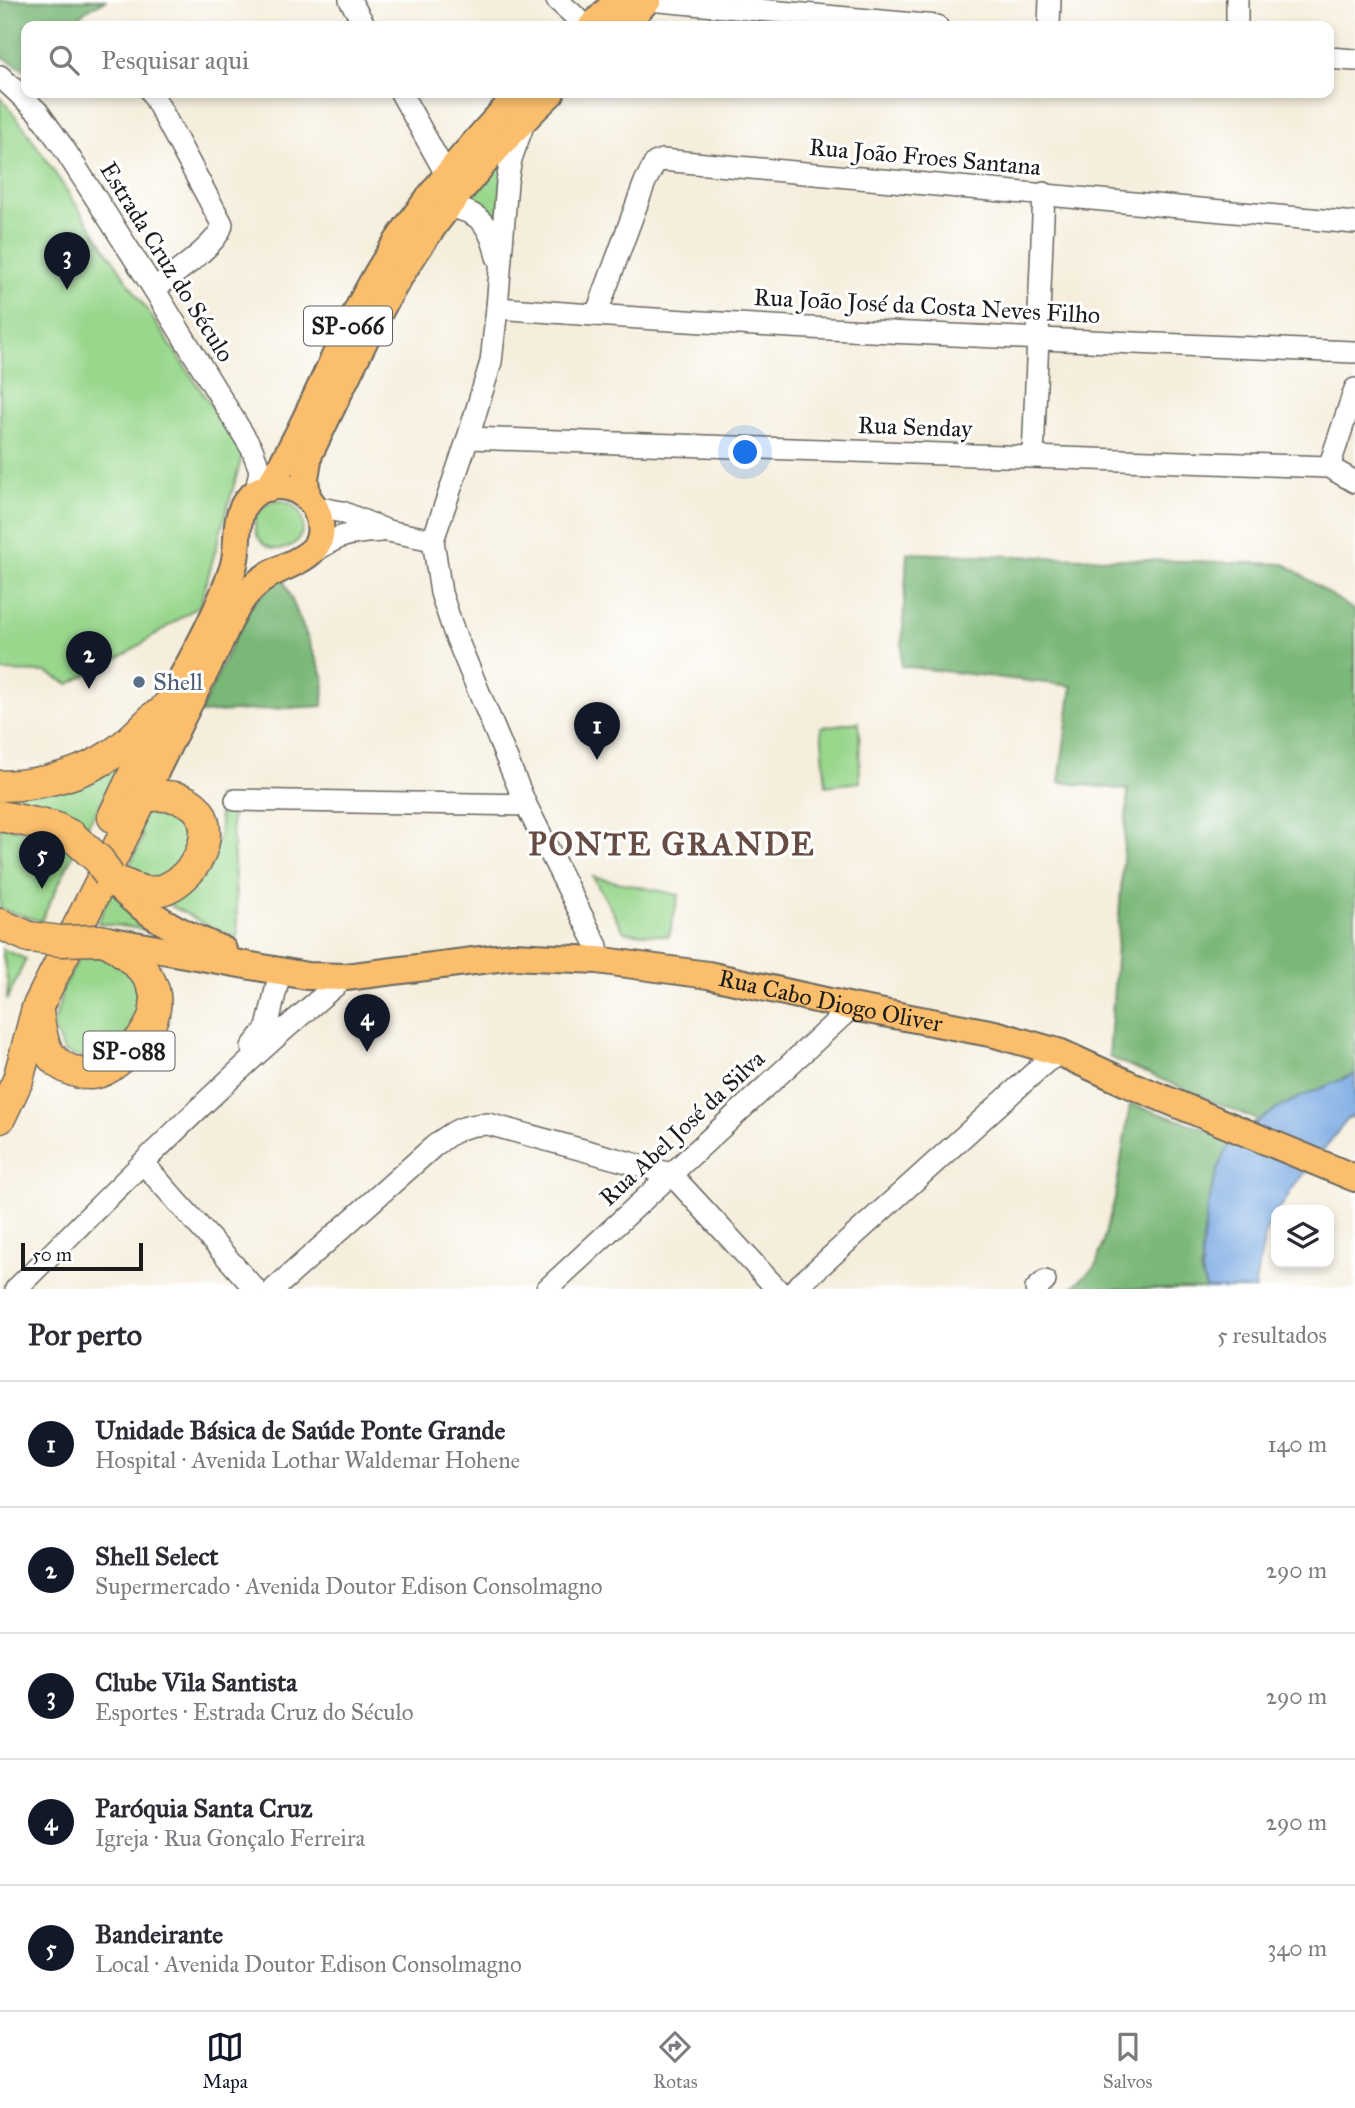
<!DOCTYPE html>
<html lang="pt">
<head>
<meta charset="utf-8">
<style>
  :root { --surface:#fff; --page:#f2f2f3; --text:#2b2b33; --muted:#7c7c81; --line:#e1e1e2; --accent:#111827 }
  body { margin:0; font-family:"IM FELL Great Primer",serif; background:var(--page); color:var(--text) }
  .controls { position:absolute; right:21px; bottom:21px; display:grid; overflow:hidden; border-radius:14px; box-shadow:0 4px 10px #0003 }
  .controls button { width:63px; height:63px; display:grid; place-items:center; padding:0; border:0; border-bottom:2px solid var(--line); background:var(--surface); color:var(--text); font:35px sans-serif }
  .scale { position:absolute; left:21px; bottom:18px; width:122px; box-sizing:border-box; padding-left:7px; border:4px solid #1c1c1c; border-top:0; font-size:19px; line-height:24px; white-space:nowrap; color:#1c1c1c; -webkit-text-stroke:5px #fff; paint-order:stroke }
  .you { position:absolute; left:746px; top:453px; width:24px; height:24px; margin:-18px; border:5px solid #fff; border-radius:50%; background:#1a73e8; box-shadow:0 0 0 10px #1a73e833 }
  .badge { display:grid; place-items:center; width:46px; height:46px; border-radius:50%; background:var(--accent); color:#fff; font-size:23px; font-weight:700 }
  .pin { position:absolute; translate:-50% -58px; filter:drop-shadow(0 2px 4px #0008) }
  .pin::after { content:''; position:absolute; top:37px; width:24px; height:21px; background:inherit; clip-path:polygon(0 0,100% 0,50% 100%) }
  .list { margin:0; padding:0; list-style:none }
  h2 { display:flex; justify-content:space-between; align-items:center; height:91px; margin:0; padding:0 28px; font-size:30px }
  h2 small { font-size:23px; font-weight:400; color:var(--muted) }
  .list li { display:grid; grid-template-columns:46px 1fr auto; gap:21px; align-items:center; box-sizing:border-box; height:126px; padding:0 28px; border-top:2px solid var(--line) }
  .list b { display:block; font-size:26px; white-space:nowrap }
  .list p { margin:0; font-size:23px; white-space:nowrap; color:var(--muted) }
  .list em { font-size:23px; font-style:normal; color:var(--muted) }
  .icon { flex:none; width:38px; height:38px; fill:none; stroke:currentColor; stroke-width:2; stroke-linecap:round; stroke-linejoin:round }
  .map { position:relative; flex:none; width:1355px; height:1289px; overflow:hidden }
  .search { position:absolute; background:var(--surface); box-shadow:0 4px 10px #0003; left:21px; right:21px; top:21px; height:77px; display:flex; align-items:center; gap:18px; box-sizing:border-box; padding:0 24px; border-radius:14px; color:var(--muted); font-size:26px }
  .sheet { height:721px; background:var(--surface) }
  nav { display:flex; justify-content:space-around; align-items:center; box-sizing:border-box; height:98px; border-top:2px solid var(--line); background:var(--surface); font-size:19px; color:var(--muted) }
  nav a { display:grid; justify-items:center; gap:4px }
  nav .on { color:var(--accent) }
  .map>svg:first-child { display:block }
</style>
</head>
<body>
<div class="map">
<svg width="1355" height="1289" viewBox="0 0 1355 1289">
  <rect width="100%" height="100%" fill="#fff"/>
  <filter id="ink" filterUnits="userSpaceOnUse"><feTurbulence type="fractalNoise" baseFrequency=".0143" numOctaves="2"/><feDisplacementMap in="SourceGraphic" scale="14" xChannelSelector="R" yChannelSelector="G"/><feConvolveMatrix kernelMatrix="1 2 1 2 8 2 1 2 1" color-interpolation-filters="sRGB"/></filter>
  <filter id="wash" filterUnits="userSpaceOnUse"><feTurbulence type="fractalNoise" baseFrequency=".00686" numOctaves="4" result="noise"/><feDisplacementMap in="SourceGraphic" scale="28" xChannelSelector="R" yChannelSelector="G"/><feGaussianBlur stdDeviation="1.57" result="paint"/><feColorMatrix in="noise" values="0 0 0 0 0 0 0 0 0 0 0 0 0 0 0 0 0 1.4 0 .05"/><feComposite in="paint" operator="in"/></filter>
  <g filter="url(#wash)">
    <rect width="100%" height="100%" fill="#f5eedc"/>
    <!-- green -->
    <g fill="#98d78c" stroke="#5a7a54" stroke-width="2">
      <path d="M0 97 24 127 243 453 200 605 126 654 69 684 46 672 0 671Z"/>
      <path d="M506 151 497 229C488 213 483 205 466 200Z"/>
      <circle cx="279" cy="525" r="24"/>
      <path d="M859 722 860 782 826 786 821 727Z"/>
      <path d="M128 755 88 825 67 815 0 801V792Z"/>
      <path d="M217 797 231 809 238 938 220 932 160 900 219 838 220 822Z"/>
      <path d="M147 809 193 813 192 853 158 882 127 871 143 837 135 832Z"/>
      <path d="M0 825 59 840 74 852 41 921 0 909Z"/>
      <path d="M593 877 679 895 669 936 624 932Z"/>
      <path d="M112 889 214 953 142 929 98 923Z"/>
      <path d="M2 949 26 959 7 1000 8 985Z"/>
      <path d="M81 954H103L129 962 148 1006C125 1037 109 1071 64 1052L53 1027 63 989Z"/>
    </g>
    <!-- forest -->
    <g fill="#7ab878" stroke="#4b6a4a" stroke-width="2">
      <path d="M0 0H107L86 10 70 26H26V71L0 55Z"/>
      <path d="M907 553 1285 564 1355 611V1074L1292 1101 1259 1121 1109 1057 1128 790 1059 782 1072 686 901 666Z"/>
      <path d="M282 576 324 678 323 706 200 713 250 605Z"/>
      <path d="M1130 1104 1237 1139 1200 1271 1206 1289H1070L1096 1266 1115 1198Z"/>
    </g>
    <!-- water -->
    <path fill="#76a7e1" stroke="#49627e" stroke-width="2" d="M1355 1074V1115L1348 1119 1292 1189 1279 1210H1276V1215L1266 1232 1255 1284 1256 1289H1206C1199 1267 1202 1248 1205 1226 1206 1209 1219 1157 1230 1145 1263 1109 1312 1092 1355 1074Z"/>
  </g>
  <g filter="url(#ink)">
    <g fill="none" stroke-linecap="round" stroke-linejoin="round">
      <defs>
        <g id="minor">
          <path d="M350 0 365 26"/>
          <path d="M557 0 586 26"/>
          <path d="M648 0 937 26"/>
          <path d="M1049 26 1050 0"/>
          <path d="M1237 26V0"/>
          <path d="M1329 58 1355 60"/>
          <path d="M0 76 38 112 63 147 154 289 252 449 260 470 256 492"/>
          <path d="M152 93 222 224C220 244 171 276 154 289"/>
          <path d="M401 93 446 174"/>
          <path d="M524 123 511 159 507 182 497 308 491 362 468 438 433 540 441 593 454 632 526 805 597 946V960"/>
          <path d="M447 207C480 211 490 225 497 257"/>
          <path d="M497 308C783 330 1069 340 1355 352"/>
          <path d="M596 315 645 182 655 163 662 160 1355 223"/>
          <path d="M468 438 1329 467 1355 482"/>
          <path d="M1033 457 1044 193"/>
          <path d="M1329 467 1355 389"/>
          <path d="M315 507 342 512 388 531 433 540"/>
          <path d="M309 555C339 535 346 533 382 531"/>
          <path d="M236 800 526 805"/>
          <path d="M252 1047 267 1028 280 972"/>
          <path d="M143 1163 255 1289"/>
          <path d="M671 1174 777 1289"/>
          <path d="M16 1289C123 1183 229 1073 346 977"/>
          <path d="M274 1289 433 1147C453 1131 462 1125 488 1124L671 1174"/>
          <path d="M547 1289 852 1007"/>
          <path d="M795 1289 1046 1062 1061 1053"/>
          <path d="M1036 1289 1045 1281"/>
        </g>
        <g id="major">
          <path d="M592 26 618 0"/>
          <path d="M621 26 648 0"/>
          <path d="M268 488C307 426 332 356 367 292 407 217 463 154 520 93"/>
          <path d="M307 497 305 478 309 454C335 402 359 347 388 296 430 222 490 151 551 93"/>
          <path d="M143 797C166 749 190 701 214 654 223 636 231 614 243 598 249 590 258 582 267 576 291 561 331 557 318 515 308 484 266 475 246 502 233 520 240 547 233 568 217 617 190 662 166 707"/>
          <path d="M112 880C145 915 178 932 223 950"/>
          <path id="s1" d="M107 940 307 976 346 977 513 956 597 960 708 975 852 1007 995 1034 1061 1053 1131 1085 1355 1178"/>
        </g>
        <g id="highway">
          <path d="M0 786C41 785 80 776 114 753 129 743 142 728 155 716"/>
          <path d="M0 816 54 827 72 836"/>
          <path d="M113 817 166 707"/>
          <path d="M0 924 29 937"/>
          <path d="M38 1012C40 1025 42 1042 49 1053 57 1066 77 1075 91 1074 104 1073 115 1064 124 1056 159 1026 170 990 130 958 120 950 111 940 98 940"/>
          <path d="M0 1118 18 1080 37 1008 143 797C243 783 205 892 148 892 137 891 123 883 112 879L109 876"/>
        </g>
      </defs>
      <!-- minor casing -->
      <use href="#minor" stroke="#68665f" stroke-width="24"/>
      <!-- major casing -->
      <use href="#major" stroke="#68665f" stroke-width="30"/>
      <!-- highway casing -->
      <use href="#highway" stroke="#68665f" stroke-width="33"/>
      <!-- minor -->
      <use href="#minor" stroke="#fff" stroke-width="21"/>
      <!-- major -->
      <use href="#major" stroke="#fabe6d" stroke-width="26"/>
      <!-- highway -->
      <use href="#highway" stroke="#fabe6d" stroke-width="30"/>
      <defs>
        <g id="highway-bridge">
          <path d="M72 836 99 860 109 876"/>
          <path d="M29 937 61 941 98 940"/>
        </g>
      </defs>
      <!-- highway-bridge casing -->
      <use href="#highway-bridge" stroke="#68665f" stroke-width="33" stroke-linecap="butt"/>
      <!-- highway-bridge -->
      <use href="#highway-bridge" stroke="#fabe6d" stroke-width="30"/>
    </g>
  </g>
  <!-- markers -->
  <circle fill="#5c6f8a" stroke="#fff" stroke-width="2.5" cx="139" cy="682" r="7"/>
  <g text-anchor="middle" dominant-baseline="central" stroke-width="6" stroke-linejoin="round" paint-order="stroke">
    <!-- shield labels -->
    <g fill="#fff" stroke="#606060" stroke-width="2">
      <rect x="304" y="306.5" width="88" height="39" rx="5"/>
      <rect x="83.5" y="1031.5" width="91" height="39" rx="5"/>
    </g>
    <g font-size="23" font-weight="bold" fill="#1c1c1c">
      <text x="348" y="326">SP-066</text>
      <text x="129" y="1051">SP-088</text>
    </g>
    <!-- street labels -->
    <g font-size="24" fill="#1c1c1c" stroke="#fff">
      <text transform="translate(925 157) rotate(5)">Rua João Froes Santana</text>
      <text transform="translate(167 262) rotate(58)">Estrada Cruz do Século</text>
      <text transform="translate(927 306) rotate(3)">Rua João José da Costa Neves Filho</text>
      <text transform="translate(915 427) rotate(2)">Rua Senday</text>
      <text stroke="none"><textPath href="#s1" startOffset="732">Rua Cabo Diogo Oliver</textPath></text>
      <text transform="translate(682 1128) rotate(-43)">Rua Abel José da Silva</text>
    </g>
    <!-- service labels -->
    <g font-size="24" fill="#4e5e75" stroke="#fff" text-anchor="start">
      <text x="153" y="682">Shell</text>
    </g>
    <!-- district labels -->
    <g font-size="32" font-weight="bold" letter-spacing="2" fill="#664c43" stroke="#fff">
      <text x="672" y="844">PONTE GRANDE</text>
    </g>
  </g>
</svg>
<div class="controls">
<button><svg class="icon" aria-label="layers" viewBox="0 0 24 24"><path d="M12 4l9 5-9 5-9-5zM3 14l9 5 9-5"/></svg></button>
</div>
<div class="scale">50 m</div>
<div class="you"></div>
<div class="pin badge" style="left:597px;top:760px">1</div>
<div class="pin badge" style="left:89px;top:689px">2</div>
<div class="pin badge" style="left:67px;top:290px">3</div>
<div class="pin badge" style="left:367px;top:1052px">4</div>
<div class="pin badge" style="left:42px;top:889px">5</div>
<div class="search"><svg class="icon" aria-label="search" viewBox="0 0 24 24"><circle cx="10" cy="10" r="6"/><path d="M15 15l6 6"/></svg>Pesquisar aqui</div>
</div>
<section class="sheet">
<h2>Por perto<small>5 resultados</small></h2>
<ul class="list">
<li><span class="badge">1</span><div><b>Unidade Básica de Saúde Ponte Grande</b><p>Hospital · Avenida Lothar Waldemar Hohene</p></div><em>140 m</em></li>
<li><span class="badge">2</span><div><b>Shell Select</b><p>Supermercado · Avenida Doutor Edison Consolmagno</p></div><em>290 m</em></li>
<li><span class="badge">3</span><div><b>Clube Vila Santista</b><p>Esportes · Estrada Cruz do Século</p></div><em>290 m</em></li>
<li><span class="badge">4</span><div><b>Paróquia Santa Cruz</b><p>Igreja · Rua Gonçalo Ferreira</p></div><em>290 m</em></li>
<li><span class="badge">5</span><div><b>Bandeirante</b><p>Local · Avenida Doutor Edison Consolmagno</p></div><em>340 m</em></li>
</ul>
</section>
<nav>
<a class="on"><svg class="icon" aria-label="map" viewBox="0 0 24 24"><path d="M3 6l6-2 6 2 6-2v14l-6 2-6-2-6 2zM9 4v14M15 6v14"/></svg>Mapa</a>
<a><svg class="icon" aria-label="directions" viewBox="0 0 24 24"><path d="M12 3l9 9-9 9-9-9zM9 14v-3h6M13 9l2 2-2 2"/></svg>Rotas</a>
<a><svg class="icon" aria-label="saved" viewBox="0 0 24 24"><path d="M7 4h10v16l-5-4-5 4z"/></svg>Salvos</a>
</nav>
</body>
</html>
